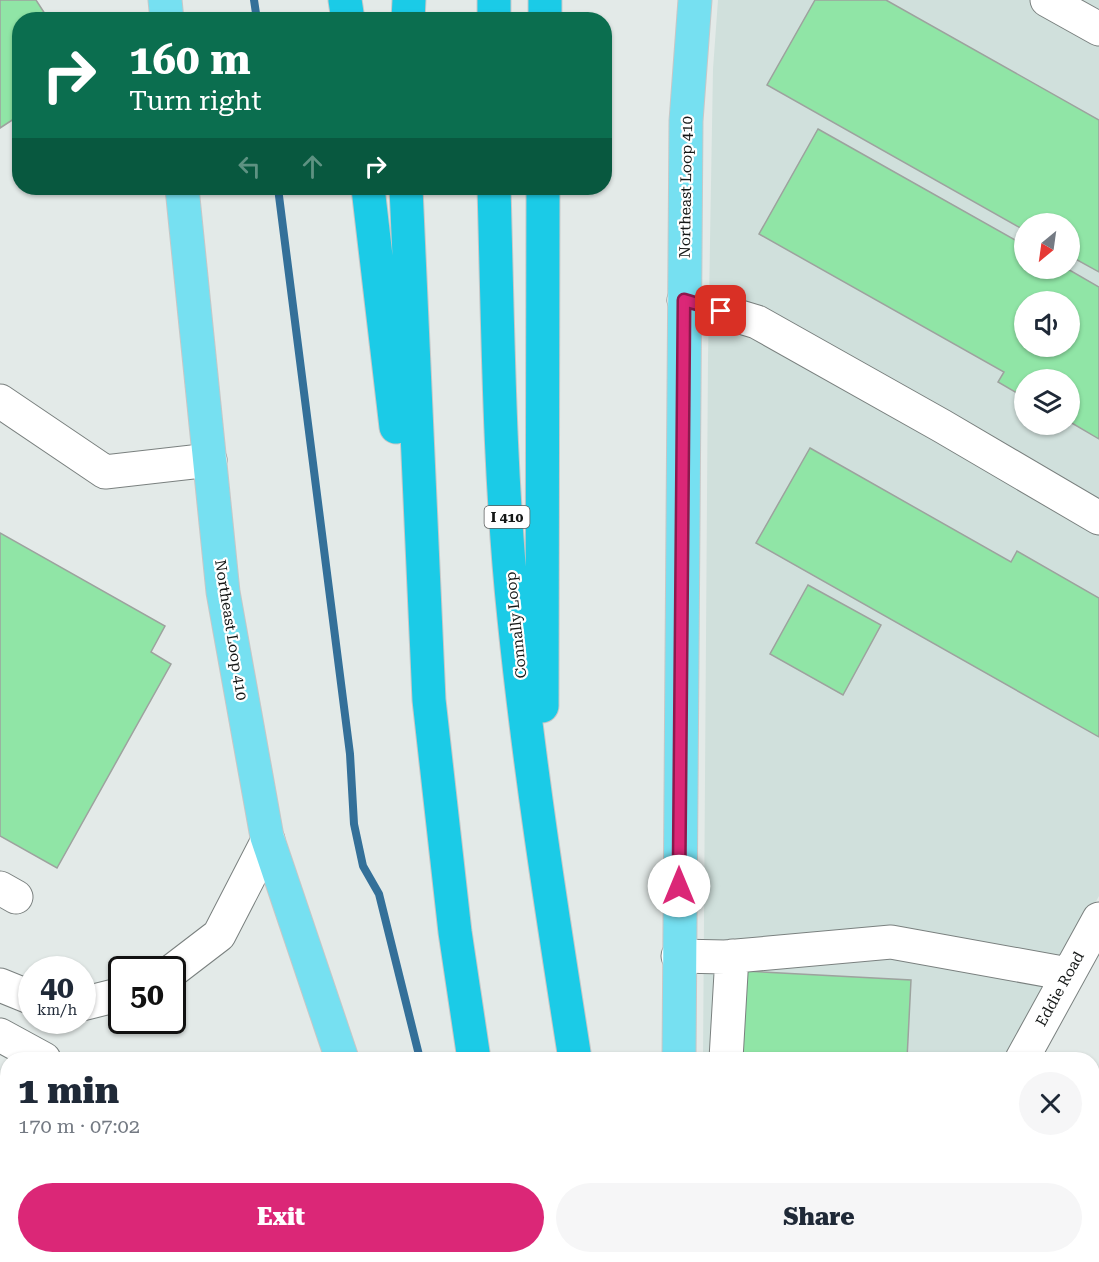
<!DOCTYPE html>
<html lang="en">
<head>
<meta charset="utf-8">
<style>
  :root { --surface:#fff; --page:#f6f6f7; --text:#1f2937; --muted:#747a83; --accent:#db2777 }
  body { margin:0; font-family:"Roboto Serif",serif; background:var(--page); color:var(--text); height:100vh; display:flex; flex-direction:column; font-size:22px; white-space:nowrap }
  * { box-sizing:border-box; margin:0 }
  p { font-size:20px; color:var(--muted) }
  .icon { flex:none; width:33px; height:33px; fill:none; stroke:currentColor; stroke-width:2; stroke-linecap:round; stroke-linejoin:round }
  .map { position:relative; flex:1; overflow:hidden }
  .side { position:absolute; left:0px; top:1052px; width:1100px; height:212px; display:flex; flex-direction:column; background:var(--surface); border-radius:24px 24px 0 0; box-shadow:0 2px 4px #0004 }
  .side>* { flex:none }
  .hud { position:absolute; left:12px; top:12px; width:600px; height:183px; border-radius:24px; box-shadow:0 2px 4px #0004; background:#0b6e4f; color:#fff; overflow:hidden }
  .needle { width:39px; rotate:209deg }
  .fabs { position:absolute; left:1014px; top:213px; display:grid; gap:12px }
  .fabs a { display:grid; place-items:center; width:66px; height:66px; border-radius:50%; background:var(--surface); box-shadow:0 2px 4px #0004; font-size:30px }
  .speed { position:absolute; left:18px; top:956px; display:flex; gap:12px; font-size:30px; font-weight:700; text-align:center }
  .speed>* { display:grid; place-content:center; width:78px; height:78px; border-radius:50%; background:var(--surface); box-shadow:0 2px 4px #0004; line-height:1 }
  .speed small { font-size:15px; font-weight:400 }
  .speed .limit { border:3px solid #111; border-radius:9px; background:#fff; color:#111 }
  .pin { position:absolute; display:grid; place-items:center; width:51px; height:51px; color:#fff; margin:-26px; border-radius:12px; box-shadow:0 3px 9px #0006 }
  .me { position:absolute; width:66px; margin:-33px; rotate:0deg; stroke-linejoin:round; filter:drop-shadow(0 0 4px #0008) }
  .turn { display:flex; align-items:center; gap:21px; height:126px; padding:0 18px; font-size:27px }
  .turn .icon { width:78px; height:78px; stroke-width:2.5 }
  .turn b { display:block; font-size:42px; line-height:51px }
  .lanes { display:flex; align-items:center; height:57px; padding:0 18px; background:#0003; justify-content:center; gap:30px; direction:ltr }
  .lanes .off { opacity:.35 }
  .round { display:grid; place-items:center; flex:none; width:63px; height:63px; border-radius:32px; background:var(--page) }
  .overview { display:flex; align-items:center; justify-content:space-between; height:102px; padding:0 18px }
  h1 { font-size:36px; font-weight:800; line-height:45px }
  .action { display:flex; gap:12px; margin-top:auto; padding:12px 18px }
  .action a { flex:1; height:69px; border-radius:36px; background:var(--accent); color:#fff; font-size:24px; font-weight:800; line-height:69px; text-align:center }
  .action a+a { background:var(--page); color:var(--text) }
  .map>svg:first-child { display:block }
</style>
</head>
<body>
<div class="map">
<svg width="1099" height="1262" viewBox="0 0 1099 1262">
  <rect width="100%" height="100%" fill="#e3eae8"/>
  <!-- built -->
  <path fill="#d0e0dc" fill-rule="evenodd" d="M718 0H1099V896L1008 1059H703L708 358 713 69ZM1024 224H1070V268H1024ZM1024 302H1070V346H1024ZM1024 380H1070V424H1024Z
    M717 1256H898L894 1262H717Z"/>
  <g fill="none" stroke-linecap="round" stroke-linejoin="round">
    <!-- stream -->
    <path stroke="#347099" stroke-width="8" d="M254 0 257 20
      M278 188 350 754 354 824 363 866 379 894 420 1059
      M463 1256 465 1262"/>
  </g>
  <!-- building -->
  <path fill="#90e5a6" stroke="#9da29e" stroke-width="1.5" fill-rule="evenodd" d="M0 0H36L49 20H20V115L0 128Z
    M815 0H886L1099 120V272L1070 256V224H1024V230L767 85Z
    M818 129 1024 245V268H1066L1099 287V439L1070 422V380H1024V397L998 382 1004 372 759 234ZM1024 302H1070V346H1024Z
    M810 448 1011 562 1017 551 1099 598V737L756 543Z
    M0 533 165 626 151 652 171 664 57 868 0 836Z
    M808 585 881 625 843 695 770 654Z
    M744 971 911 980 907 1059H740Z
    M765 1256H835V1262H765Z
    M992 1256H1040L1036 1262H1001Z"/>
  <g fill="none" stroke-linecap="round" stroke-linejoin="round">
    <defs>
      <path id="minor" d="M1047 0 1099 29
        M684 300 757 322 942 426 1099 518
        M0 401 105 472 210 460
        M0 888 16 897
        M678 956 725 957 891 942 1068 974
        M172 971 219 935 268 840
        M0 985 32 998
        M82 1004 122 994
        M0 1035 44 1059
        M726 1059 732 956
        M1022 1059 1099 919
        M1092 1219 1099 1223
        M742 1256 745 1262
        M911 1262 915 1256"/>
      <path id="major" d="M165 0 167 20
        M182 188 223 592 267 837 342 1059
        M679 1059 686 121 695 0
        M410 1256 412 1262
        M692 1256 693 1262"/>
      <path id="highway" d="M345 0 348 20
        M408 20 409 0
        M494 20V0
        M545 20V0
        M368 188 396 427
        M406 188 429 700 455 932 474 1059
        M494 188C498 331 499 475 514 618 529 766 552 913 575 1059
        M542 706 543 188
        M504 1256 505 1262
        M606 1256 608 1262"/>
    </defs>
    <!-- minor casing -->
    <use href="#minor" stroke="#7a807f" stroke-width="35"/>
    <!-- major casing -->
    <use href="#major" stroke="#c7c7c7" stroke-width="35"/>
    <!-- highway casing -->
    <use href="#highway" stroke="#c7c7c7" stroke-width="35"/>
    <!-- minor -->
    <use href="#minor" stroke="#fff" stroke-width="33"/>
    <!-- major -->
    <use href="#major" stroke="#76e0f1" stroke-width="33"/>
    <!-- highway -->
    <use href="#highway" stroke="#1bcbe7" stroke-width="33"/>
  </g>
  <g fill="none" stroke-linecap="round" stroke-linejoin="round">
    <defs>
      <path id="route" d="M679 886 684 300 721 311"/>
    </defs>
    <!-- route casing -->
    <use href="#route" stroke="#8e194d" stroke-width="15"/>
    <!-- route -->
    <use href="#route" stroke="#db2777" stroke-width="10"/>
  </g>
  <g text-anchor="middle" stroke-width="4.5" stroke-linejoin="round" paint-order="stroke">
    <!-- shield labels -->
    <rect fill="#fff" stroke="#5a5d5c" stroke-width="1.5" x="484.5" y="506" width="45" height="22" rx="4.5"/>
    <g font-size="14" font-weight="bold" fill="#141716">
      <text x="507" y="522">I 410</text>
    </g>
    <!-- street labels -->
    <g font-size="15" fill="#141716" stroke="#fff">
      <text transform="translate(686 187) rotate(-89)" y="5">Northeast Loop 410</text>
      <text transform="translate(516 625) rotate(-96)" y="5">Connally Loop</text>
      <text transform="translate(231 630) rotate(81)" y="5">Northeast Loop 410</text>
      <text transform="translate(1060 989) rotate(-61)" y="5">Eddie Road</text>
    </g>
  </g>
</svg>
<div class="fabs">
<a><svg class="needle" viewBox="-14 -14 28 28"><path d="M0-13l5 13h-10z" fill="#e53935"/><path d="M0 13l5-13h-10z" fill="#747a83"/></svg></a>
<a><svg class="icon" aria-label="sound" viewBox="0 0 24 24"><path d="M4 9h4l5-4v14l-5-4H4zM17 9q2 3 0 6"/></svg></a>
<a><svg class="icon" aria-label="layers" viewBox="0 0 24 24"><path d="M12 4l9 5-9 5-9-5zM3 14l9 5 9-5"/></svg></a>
</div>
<div class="speed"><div>40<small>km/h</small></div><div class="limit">50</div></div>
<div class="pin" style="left:721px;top:311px;background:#d93025"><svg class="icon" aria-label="arrive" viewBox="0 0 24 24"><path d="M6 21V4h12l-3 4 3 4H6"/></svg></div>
<svg class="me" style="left:679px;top:886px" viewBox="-20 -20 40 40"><circle r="19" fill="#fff"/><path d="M0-13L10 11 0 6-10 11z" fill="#db2777"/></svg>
<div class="hud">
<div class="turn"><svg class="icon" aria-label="right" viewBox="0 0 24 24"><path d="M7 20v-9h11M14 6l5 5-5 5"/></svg><div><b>160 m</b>Turn right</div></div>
<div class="lanes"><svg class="icon off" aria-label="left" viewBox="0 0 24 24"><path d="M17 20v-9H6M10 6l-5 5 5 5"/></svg><svg class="icon off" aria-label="ahead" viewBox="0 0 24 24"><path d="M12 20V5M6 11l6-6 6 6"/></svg><svg class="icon" aria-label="right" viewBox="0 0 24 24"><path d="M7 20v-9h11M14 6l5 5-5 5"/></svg></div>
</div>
<section class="side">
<div class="overview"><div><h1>1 min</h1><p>170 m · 07:02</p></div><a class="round"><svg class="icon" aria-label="close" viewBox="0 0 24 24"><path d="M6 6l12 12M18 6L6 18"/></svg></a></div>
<div class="action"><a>Exit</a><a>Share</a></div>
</section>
</div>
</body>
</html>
